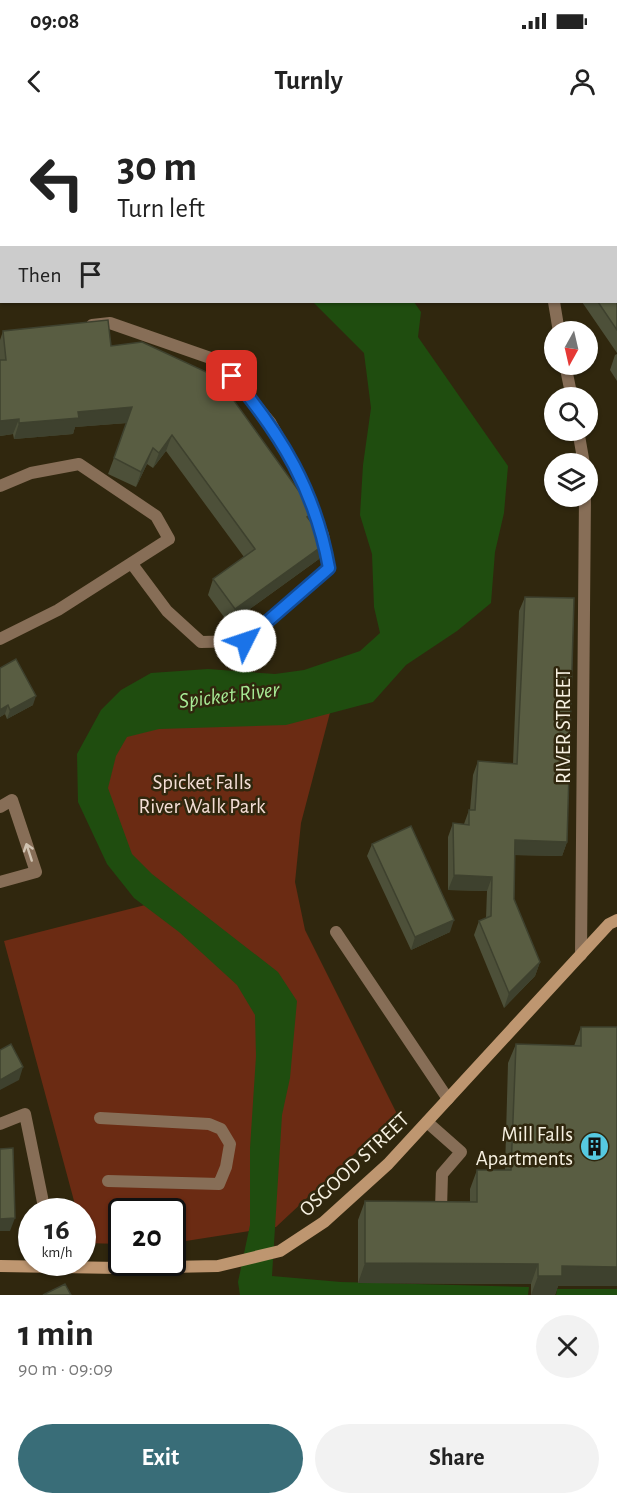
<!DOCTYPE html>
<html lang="en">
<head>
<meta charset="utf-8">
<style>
  :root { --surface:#fff; --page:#f2f2f2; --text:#222; --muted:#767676; --accent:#396d78 }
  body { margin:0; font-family:"Alegreya Sans",sans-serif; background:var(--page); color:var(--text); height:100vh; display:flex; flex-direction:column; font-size:22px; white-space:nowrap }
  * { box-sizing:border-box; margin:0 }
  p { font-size:20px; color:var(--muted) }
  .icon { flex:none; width:33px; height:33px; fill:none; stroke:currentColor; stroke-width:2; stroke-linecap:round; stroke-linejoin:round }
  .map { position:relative; height:1175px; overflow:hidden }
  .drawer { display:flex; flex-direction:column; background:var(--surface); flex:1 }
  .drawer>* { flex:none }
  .top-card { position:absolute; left:0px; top:0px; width:618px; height:183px; box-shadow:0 2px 4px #0004; background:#fff; color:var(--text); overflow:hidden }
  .needle { width:39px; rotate:188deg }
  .fabs { position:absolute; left:544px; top:201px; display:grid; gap:12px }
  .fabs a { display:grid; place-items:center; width:54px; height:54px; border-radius:50%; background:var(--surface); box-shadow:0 2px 4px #0004; font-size:30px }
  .speed { position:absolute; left:18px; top:1078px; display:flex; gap:12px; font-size:30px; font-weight:700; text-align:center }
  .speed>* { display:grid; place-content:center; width:78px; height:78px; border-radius:50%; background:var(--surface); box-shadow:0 2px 4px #0004; line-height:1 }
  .speed small { font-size:15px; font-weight:400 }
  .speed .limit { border:3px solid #111; border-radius:9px; background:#fff; color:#111 }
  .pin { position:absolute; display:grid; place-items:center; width:51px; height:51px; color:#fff; margin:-26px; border-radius:12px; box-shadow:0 3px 9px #0006 }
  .me { position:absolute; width:66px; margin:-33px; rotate:49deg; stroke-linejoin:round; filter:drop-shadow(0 0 4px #0008) }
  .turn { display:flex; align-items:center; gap:21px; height:126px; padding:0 18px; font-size:27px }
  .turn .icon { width:78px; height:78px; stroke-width:2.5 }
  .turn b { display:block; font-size:42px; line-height:51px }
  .then { display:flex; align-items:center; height:57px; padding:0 18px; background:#0003; gap:12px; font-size:22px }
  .round { display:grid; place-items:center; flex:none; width:63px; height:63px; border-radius:32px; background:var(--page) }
  .head { display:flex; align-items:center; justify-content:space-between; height:102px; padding:0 18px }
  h1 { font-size:36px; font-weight:600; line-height:45px }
  .cta { display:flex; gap:12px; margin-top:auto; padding:12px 18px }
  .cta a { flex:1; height:69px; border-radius:36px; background:var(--accent); color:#fff; font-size:24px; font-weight:600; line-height:69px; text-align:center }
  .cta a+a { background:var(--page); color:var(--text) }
  .status { display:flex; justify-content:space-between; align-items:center; height:42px; padding:0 30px; background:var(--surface); direction:ltr }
  .status svg { height:16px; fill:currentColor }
  header { display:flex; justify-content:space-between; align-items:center; height:78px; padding:0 18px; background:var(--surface); font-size:27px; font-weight:600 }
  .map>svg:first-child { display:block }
</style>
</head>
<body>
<div class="status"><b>09:08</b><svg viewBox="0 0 49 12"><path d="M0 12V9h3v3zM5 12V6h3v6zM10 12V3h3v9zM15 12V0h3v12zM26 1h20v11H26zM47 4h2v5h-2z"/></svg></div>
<header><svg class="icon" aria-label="back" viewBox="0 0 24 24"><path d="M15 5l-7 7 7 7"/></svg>Turnly<svg class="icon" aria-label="person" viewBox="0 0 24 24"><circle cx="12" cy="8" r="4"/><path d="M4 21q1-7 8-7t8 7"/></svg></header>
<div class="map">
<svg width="617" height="1175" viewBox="0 0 617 1175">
  <rect width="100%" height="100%" fill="#30270e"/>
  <!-- green -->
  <path fill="#6b2b13" d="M332 585 301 703 295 762 305 810 397 994 276 1107 173 1123 172 1092H122L121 1124 85 1123 82 1092H77L4 821 157 782 92 681 119 592Z"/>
  <!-- water -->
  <path fill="#1f4d0f" d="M0 0H140L141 1 2 2 1 121Z
    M313 182H414L421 192 418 217 508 346 504 393 495 432 491 483 457 511 406 545 373 582 286 605 159 609 127 617 116 636 108 668 132 734 152 754 278 852 297 881 290 958 282 995 272 1156 341 1162 529 1167 528 1175H240L238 1162 250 1105V1028L256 936 255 895 237 865 179 812 134 778 107 744 78 682 77 634 101 590 121 570 151 553 208 549 275 554 304 550 360 531 380 513 374 487 372 434 360 395 363 345 371 288 364 233Z
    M557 1169H617V1175H556Z"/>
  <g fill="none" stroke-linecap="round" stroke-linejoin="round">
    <!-- lane -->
    <path stroke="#876e57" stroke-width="12" d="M92 205 110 203 219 241 270 302 301 358 323 415 329 448 245 521 201 522 167 491 132 444
      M0 366 31 353 79 344 156 396 169 419 58 490 0 519
      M0 687 12 680 36 752 0 762
      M336 812 448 979
      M100 998 209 1004 221 1009 230 1024 226 1047 219 1064 108 1061
      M427 1002 461 1032 442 1054 441 1089
      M0 1004 25 994 45 1092"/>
    <!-- street -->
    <path stroke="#876e57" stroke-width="12" d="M336 0 337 2
      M554 182 559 212
      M565 244 572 278
      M578 310 584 344
      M581 835 585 376"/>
    <!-- secondary -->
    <path stroke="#be9670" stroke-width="12" d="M0 1146 119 1148 218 1146 280 1131 324 1102 388 1044 609 804 617 800"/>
  </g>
  <!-- wall -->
  <path fill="#4d5039" d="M268 0H309L310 2H268Z
    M527 0H597L598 2H528Z
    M617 142V233L582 182H616Z
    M3 211 111 226 314 392 311 402 325 424 319 439 229 504 208 475 213 459 244 437 166 331 153 348 147 344 136 367 108 354 127 303 75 307 73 314 14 319 13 314 0 316V220Z
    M617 234V261L610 250 615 235Z
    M525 477 567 722 562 736 515 735 514 779 540 842 535 856 504 888 474 815 479 801 486 798 487 771 448 770V717L453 703 464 704 469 690H470L473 655 478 641 513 644 519 491Z
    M0 548 33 585 7 599 5 594 0 597Z
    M372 724 450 812 411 830 367 736Z
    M581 907H617V1166H558L555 1175H531V1164L358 1163V1100L365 1081 470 1082V1069L477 1050H505L508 943 516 924 574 926Z"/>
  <!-- shaded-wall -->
  <path fill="#3e412e" d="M561 0H568V2H558Z
    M132 287 127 303 75 307 73 314 14 319 19 303 78 292Z
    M19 299 13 314 0 316V301Z
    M172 315 166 331 153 348 159 333Z
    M153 328 147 344 136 367 141 352Z
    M314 392 309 407 307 397Z
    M325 424 319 439 229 504 235 489Z
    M36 576 33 585 7 599 10 590Z
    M8 585 5 594 0 597V590Z
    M515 720 567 722 562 736 510 735Z
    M454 755 492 757 487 771 448 770Z
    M454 800 450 812 411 830 415 817Z
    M540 842 535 856 504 888 509 873Z
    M23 947 19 960 0 970V960Z
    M15 1098 10 1111H0V1099Z
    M365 1143 538 1144 531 1164 358 1163Z
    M562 1146 617 1147V1166H558L555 1175H531L538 1156Z"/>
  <!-- building -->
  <path fill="#595d42" stroke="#3e412e" stroke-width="1.5" d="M276 0H309L310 2H277Z
    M539 0H561L558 2H540Z
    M573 0H597L598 2H574Z
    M616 33 617 34V74L616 73Z
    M616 142H617V210L598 182H616Z
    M108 200 111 226 142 222 217 257 314 392 307 397 324 418 325 424 235 489 213 459 255 429 172 315 159 333 153 328 141 352 114 338 132 287 78 292 79 298 19 303V299L0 301V240H6L3 211Z
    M525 477 574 478 567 722 515 720 514 779 540 842 509 873 479 801 491 796 492 757 454 755 453 703 469 705V690H475L478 641 517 644Z
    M16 539 36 576 10 590 8 585 0 590V548Z
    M411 706 454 800 415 817 372 724Z
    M581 907H617V1147L562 1146V1156H538V1144L365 1143V1081L477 1082V1050H511L516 924 581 926Z
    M11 924 23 947 0 960V930Z
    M13 1028 15 1098 0 1099V1029Z
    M65 1164 71 1175H43Z"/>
  <!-- one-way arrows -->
  <defs><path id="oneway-shaft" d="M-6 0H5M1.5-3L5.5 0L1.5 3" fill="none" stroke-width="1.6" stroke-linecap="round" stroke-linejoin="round" transform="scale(1.5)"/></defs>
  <use stroke="#d0c3b1" href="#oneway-shaft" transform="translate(29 732) rotate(-108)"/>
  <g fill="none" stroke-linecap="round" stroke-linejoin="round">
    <defs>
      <path id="route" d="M232 256C282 316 315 370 329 448L245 521"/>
    </defs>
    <!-- route casing -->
    <use href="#route" stroke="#114b97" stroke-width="15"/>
    <!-- route -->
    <use href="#route" stroke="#1a73e8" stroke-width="10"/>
  </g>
  <!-- icons -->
  <defs>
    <symbol id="building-disc" viewBox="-11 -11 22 22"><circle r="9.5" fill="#56c9e1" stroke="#30270e"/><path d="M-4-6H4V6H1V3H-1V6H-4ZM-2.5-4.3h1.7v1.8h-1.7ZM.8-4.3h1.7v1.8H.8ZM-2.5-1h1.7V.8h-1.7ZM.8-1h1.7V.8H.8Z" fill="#111"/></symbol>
  </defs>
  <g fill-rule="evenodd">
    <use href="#building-disc" x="578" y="1010" width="33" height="33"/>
  </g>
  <g text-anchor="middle" stroke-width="5" stroke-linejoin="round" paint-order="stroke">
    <!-- street labels -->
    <g font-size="21" fill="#f7f1e2" stroke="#30270e">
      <text transform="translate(563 606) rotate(-90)" y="7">RIVER STREET</text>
      <text transform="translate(354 1044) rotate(-43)" y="7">OSGOOD STREET</text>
    </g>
    <!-- park labels -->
    <g font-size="21" fill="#f4ded6" stroke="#30270e">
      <text x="202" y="669">Spicket Falls<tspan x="202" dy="24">River Walk Park</tspan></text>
    </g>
    <!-- poi labels -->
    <g font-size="21" fill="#f7f1e2" stroke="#30270e" text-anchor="end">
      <text x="573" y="1021">Mill Falls<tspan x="573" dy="24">Apartments</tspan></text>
    </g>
    <!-- water labels -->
    <g font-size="22" font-style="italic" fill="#a8ec96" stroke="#30270e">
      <text transform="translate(229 574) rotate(-7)" y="8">Spicket River</text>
    </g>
  </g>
</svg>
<div class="fabs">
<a><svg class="needle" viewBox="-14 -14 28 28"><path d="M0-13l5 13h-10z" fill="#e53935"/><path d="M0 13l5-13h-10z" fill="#767676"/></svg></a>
<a><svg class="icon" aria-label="search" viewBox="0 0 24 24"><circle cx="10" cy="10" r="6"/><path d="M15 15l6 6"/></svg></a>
<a><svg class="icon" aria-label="layers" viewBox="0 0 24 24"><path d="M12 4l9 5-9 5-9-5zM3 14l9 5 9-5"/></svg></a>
</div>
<div class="speed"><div>16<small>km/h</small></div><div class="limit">20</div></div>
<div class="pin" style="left:232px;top:256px;background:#d93025"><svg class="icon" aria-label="arrive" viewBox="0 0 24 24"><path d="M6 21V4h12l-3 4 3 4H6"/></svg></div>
<svg class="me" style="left:245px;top:521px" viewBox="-20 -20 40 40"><circle r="19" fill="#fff"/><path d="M0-13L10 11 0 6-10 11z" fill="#1a73e8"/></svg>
<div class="top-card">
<div class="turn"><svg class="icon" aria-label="left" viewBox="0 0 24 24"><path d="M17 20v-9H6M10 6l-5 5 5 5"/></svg><div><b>30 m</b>Turn left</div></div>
<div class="then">Then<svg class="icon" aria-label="arrive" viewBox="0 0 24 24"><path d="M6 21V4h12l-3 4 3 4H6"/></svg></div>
</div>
</div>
<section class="drawer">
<div class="head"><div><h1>1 min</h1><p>90 m · 09:09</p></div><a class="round"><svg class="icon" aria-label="close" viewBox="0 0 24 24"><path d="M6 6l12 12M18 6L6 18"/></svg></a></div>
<div class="cta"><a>Exit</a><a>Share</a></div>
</section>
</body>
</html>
